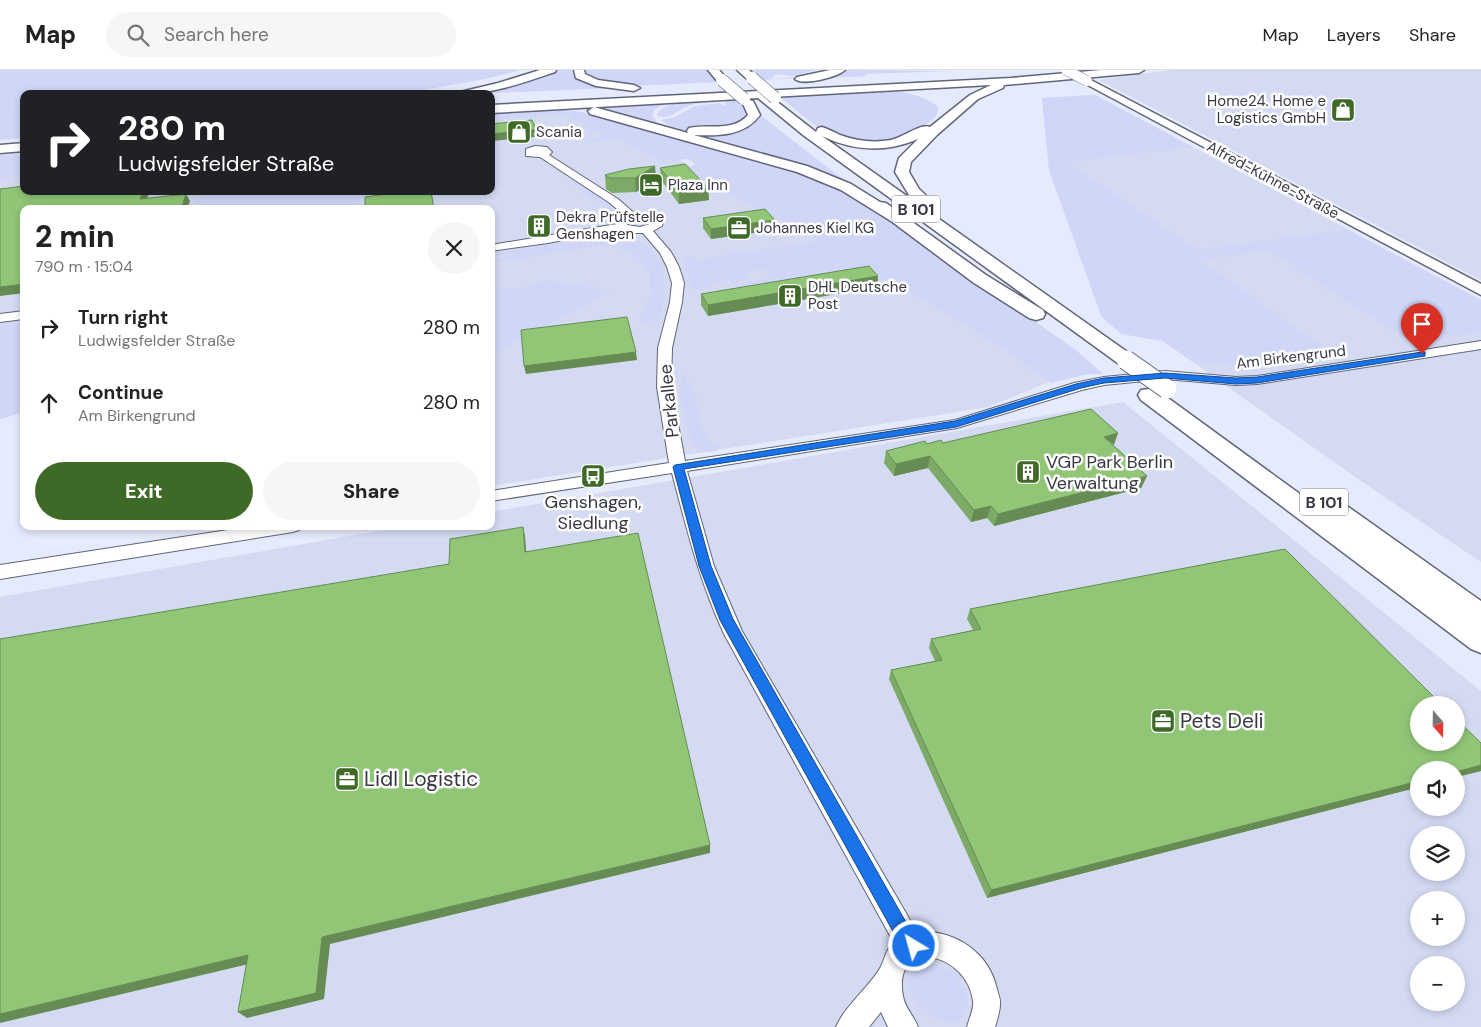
<!DOCTYPE html>
<html lang="en">
<head>
<meta charset="utf-8">
<style>
  :root { --surface:#fff; --page:#f6f6f6; --text:#222; --muted:#767676; --line:#e0e0e0; --accent:#3f6927 }
  body { margin:0; font-family:"DM Sans",sans-serif; background:var(--page); color:var(--text); height:100vh; display:flex; flex-direction:column; font-size:19px; white-space:nowrap }
  * { box-sizing:border-box; margin:0 }
  p { font-size:16px; color:var(--muted) }
  .icon { flex:none; width:28px; height:28px; fill:none; stroke:currentColor; stroke-width:2; stroke-linecap:round; stroke-linejoin:round }
  .map { position:relative; flex:1; overflow:hidden }
  .sheet { position:absolute; left:20px; top:135px; width:475px; height:325px; display:flex; flex-direction:column; background:var(--surface); border-radius:10px; box-shadow:0 2px 8px #0003 }
  .sheet>* { flex:none }
  .top-card { position:absolute; left:20px; top:20px; width:475px; height:105px; border-radius:10px; box-shadow:0 2px 8px #0003; background:#202124; color:#fff; overflow:hidden }
  .needle { width:32px; rotate:160deg }
  .controls { position:absolute; left:1410px; top:626px; display:grid; gap:10px }
  .controls a { display:grid; place-items:center; width:55px; height:55px; border-radius:50%; background:var(--surface); box-shadow:0 2px 8px #0003; font-size:25px }
  .pin { position:absolute; display:grid; place-items:center; width:42px; height:42px; color:#fff; margin:-51px -21px; border-radius:50% 50% 50% 0; rotate:-45deg; box-shadow:0 0 5px #0007 }
  .pin .icon { rotate:45deg }
  .me { position:absolute; width:55px; margin:-28px; rotate:323deg; stroke-linejoin:round; filter:drop-shadow(0 0 4px #0008) }
  .turn { display:flex; align-items:center; gap:18px; height:105px; padding:0 15px; font-size:22px }
  .turn .icon { width:65px; height:65px; stroke-width:2.5 }
  .turn b { display:block; font-size:35px; line-height:42px }
  .round { display:grid; place-items:center; flex:none; width:52px; height:52px; border-radius:26px; background:var(--page) }
  .summary { display:flex; align-items:center; justify-content:space-between; height:85px; padding:0 15px }
  h1 { font-size:30px; font-weight:800; line-height:38px }
  .primary-button { display:flex; gap:10px; margin-top:auto; padding:10px 15px }
  .primary-button a { flex:1; height:58px; border-radius:30px; background:var(--accent); color:#fff; font-size:20px; font-weight:800; line-height:58px; text-align:center }
  .primary-button a+a { background:var(--page); color:var(--text) }
  ul { padding:0; list-style:none }
  li { display:flex; align-items:center; gap:15px; height:75px; padding:0 15px }
  li div { flex:1 }
  li b { display:block; font-size:19px }
  li em { font-style:normal }
  header { display:flex; align-items:center; gap:30px; box-sizing:border-box; height:70px; padding:0 25px; background:var(--surface); border-bottom:1px solid var(--line) }
  header strong { font-size:24px }
  nav { display:flex; gap:28px; margin-inline-start:auto; font-size:18px }
  .search { width:350px; height:45px; background:var(--page); display:flex; align-items:center; gap:12px; box-sizing:border-box; padding:0 18px; border-radius:28px; color:var(--muted); font-size:19px }
  .map>svg:first-child { display:block }
</style>
</head>
<body>
<header>
<strong>Map</strong>
<div class="search"><svg class="icon" aria-label="search" viewBox="0 0 24 24"><circle cx="10" cy="10" r="6"/><path d="M15 15l6 6"/></svg>Search here</div>
<nav><a>Map</a><a>Layers</a><a>Share</a></nav>
</header>
<div class="map">
<svg width="1481" height="957" viewBox="0 0 1481 957">
  <rect width="100%" height="100%" fill="#e5eafc"/>
  <!-- built -->
  <path fill="#d4daf2" fill-rule="evenodd" d="M1171 0H1481V210L1099 10Z
    M1095 25 1481 230V492L1358 409 1163 271 1122 264 1101 245 1049 100 1042 28Z
    M570 41 597 47 779 142 1066 305 988 337 491 416V139H24V259L0 262V85L24 83V121H491V45Z
    M1123 332 1481 621V957H0V527L407 456H491V442ZM1419 635H1456V672H1419ZM1419 700H1456V738H1419ZM1419 765H1456V802H1419ZM1419 830H1456V868H1419ZM1419 895H1456V932H1419Z"/>
  <!-- green -->
  <path fill="#cfd6f7" d="M0 0H521L480 10 400 24H24V68L0 70Z
    M558 0H576L615 18 475 24Z
    M582 0H708L720 12 629 16 585 7Z
    M747 0H815L794 6 775 4V6L768 9 800 7 815 2 830 1 800 8 759 10Z
    M843 0 951 1 865 4 866 6 822 8Z
    M873 20C895 21 920 22 938 37 939 47 929 52 922 57 896 77 856 78 826 62 810 54 795 38 780 27Z
    M1095 25 1193 77 1067 92 1197 180 1348 160 1481 230V262L1413 273 1268 180 1200 190 1334 285 1265 295 1237 296 1193 292 1163 271 1122 264 1107 252 1101 245 1049 100 1042 28Z
    M735 27 752 42 742 54C717 58 683 68 661 50L675 47 695 36 718 33 727 36 724 31 729 29 727 28C715 32 703 32 691 35 679 38 670 52 657 45 663 28 718 28 735 27Z
    M673 31 655 39 652 45C658 62 696 64 712 62 728 60 745 50 760 45L853 117 593 39 578 37Z
    M561 39 611 47 795 99 860 127 1077 281 1103 304H1088L1051 313 1011 283 928 232 863 197 693 225 734 218 747 212 772 208 764 198 745 201 749 208 732 215 729 210 708 214 709 217 693 221 682 188 692 186 696 190 818 171 687 100 695 94 688 89 661 92 620 69 587 73 585 70 602 66 599 62 591 63 583 52 575 53 571 46 566 45 491 49V41Z
    M24 85V105L0 108V87Z
    M573 109 615 137 617 142 611 150 587 158 586 155C594 149 605 150 610 141L568 111Z
    M200 121H368L357 133V139H194Z
    M604 165C662 164 674 204 658 253L653 251 640 252 642 241 651 226 650 203 638 189 621 176 601 175 496 192 491 191 519 184 517 183 491 187V184Z
    M545 210 610 220 567 245 523 266 491 289V218L523 219Z
    M24 253V342L0 349V256Z
    M682 301C686 307 692 314 694 322 701 343 696 364 719 377L717 381 705 382 695 377 688 360 680 325Z
    M937 895C959 901 980 933 958 952 923 957 879 895 937 895Z"/>
  <g fill="none" stroke-linecap="round" stroke-linejoin="round">
    <defs>
      <path id="minor" d="M535 76 547 77 552 82 549 85 618 129 634 143 657 145 663 152 662 156 653 161 671 182 679 197 684 213 682 232 672 278 671 317 685 391 955 350 1074 313 1104 307 1165 301 1236 307 1257 306 1481 271V279L1257 314 1236 315 1165 309 1104 315 1082 320 957 358 687 401 714 496 742 561 917 862C954 859 989 882 997 919 998 924 1001 930 1000 934 1000 942 997 950 995 957H967C969 949 974 939 973 931 967 882 892 866 903 926 905 938 914 946 918 957H888L881 942 869 957H836C845 936 866 920 879 900 885 891 885 879 894 873L724 564C699 510 687 460 672 403L491 431V421L669 393 657 317 658 278 670 232 672 213 667 197 660 183 643 163H630L620 159 548 173 491 181V175L617 154 619 148 625 146 610 133 540 87 526 86V79ZM638 148 650 150 653 153 640 157 627 155 628 152Z
        M24 241V249L0 252V244Z
        M254 456H301L299 460 293 462 0 509V495Z"/>
      <path id="major" d="M1087 8 1481 214V225L1084 13 1082 11Z"/>
      <path id="highway" d="M540 0H556L555 2C523 13 493 24 458 24L460 22 498 13Z
        M574 0H584L585 4 598 10 634 15 640 18 634 21 596 16 576 8Z
        M708 0H719L728 10 726 12H718Z
        M737 0H749L757 8 756 10H748Z
        M830 0H845C838 7 803 16 795 9L797 7Z
        M1101 0H1144L1139 3 1004 15 1003 18 978 29 937 65 911 92 909 102 919 119 936 135 933 138 925 139 1133 286 1136 290 1133 294 1126 296 1119 294 803 65 758 28 491 43V35L1011 8ZM991 15 970 25 930 57C921 53 902 68 891 70 874 73 856 71 840 65 834 62 828 59 822 57L818 58 816 62 771 27ZM822 66C853 81 885 83 918 69L899 88 895 102 909 125 918 134Z
        M749 30 753 31 760 45C745 66 718 66 694 65L807 96 851 114 880 132 886 133 986 205 1043 240 1045 244 1043 248 1036 250 1029 248 974 213 891 151 841 120 797 102 590 44 588 41 594 37 688 63 687 61 689 58C708 53 732 63 748 45L743 34Z
        M24 73V81L0 83V75Z
        M1149 319 1157 320 1326 443 1329 436 1338 434 1347 436 1481 531V583L1471 579 1141 330 1138 325 1141 320Z"/>
    </defs>
    <!-- minor casing -->
    <use href="#minor" stroke="#606579" stroke-width="2"/>
    <!-- major casing -->
    <use href="#major" stroke="#606579" stroke-width="3"/>
    <!-- highway casing -->
    <use href="#highway" stroke="#606579" stroke-width="3"/>
    <!-- minor -->
    <use href="#minor" fill="#fff" fill-rule="evenodd"/>
    <!-- major -->
    <use href="#major" fill="#fff" fill-rule="evenodd"/>
    <!-- highway -->
    <use href="#highway" fill="#fff" fill-rule="evenodd"/>
    <defs>
      <path id="major-bridge" d="M1066 0 1087 11"/>
      <path id="highway-bridge-far1" d="M752 8 775 28
        M722 10 744 29"/>
      <path id="highway-bridge" d="M1126 290 1167 319"/>
    </defs>
    <!-- major-bridge casing -->
    <use href="#major-bridge" stroke="#606579" stroke-width="11" stroke-linecap="butt"/>
    <!-- highway-bridge-far1 casing -->
    <use href="#highway-bridge-far1" stroke="#606579" stroke-width="13" stroke-linecap="butt"/>
    <!-- highway-bridge casing -->
    <use href="#highway-bridge" stroke="#606579" stroke-width="21" stroke-linecap="butt"/>
    <!-- major-bridge -->
    <use href="#major-bridge" stroke="#fff" stroke-width="10"/>
    <!-- highway-bridge-far1 -->
    <use href="#highway-bridge-far1" stroke="#fff" stroke-width="12"/>
    <!-- highway-bridge -->
    <use href="#highway-bridge" stroke="#fff" stroke-width="19"/>
  </g>
  <!-- wall -->
  <path fill="#7daa66" d="M660 98 708 118 709 130 679 134 661 110Z
    M605 105 656 110 636 122 612 123 606 119Z
    M703 148 774 160 711 169 703 158Z
    M878 206 877 217 708 246 701 235V224Z
    M943 373 1113 375 1147 406 1141 418 994 456 987 448 971 452 928 398 894 406 884 393 886 381 927 374Z
    M970 539 1481 673V701L1456 707V700H1419V717L987 828 889 609 891 600 935 591 929 578 931 569 973 560 967 549Z"/>
  <!-- shaded-wall -->
  <path fill="#668b53" d="M536 59 537 66 514 72 512 65Z
    M511 62 512 69 491 71V64Z
    M655 96 656 110 636 122 635 108Z
    M708 118 709 130 679 134V121Z
    M143 121H150L144 137 140 129Z
    M186 124 190 131 187 139H181Z
    M775 150 774 160 711 169V159Z
    M878 206 877 217 708 246V235Z
    M24 214V223L0 226V217Z
    M636 282 637 290 526 304 524 296Z
    M1118 363 1114 375 1104 367Z
    M930 386 928 398 894 406 896 394Z
    M1147 406 1141 418 994 456 998 444Z
    M991 436 987 448 971 452 974 440Z
    M523 457 525 466 527 491 525 482Z
    M1481 695V701L1456 707V702Z
    M1419 711V717L987 828 991 820Z
    M710 775V783L330 874 324 929 247 948 238 942 322 867Z
    M248 885 257 892 0 953V944Z"/>
  <!-- building -->
  <path fill="#91c677" stroke="#668b53" d="M532 50 536 59 512 65 511 62 491 64V54Z
    M685 94 708 118 679 121 660 98Z
    M655 96 635 108H610L605 105 629 99Z
    M24 116V121H143L140 129 186 124 181 139H24V214L0 217V119Z
    M408 121H431L434 139H365V127Z
    M765 139 775 150 711 159 703 148Z
    M869 196 878 206 708 235 701 224Z
    M627 247 636 282 524 296 521 260Z
    M1091 339 1118 363 1104 367 1147 406 998 444 991 436 974 440 930 386 896 394 886 381 925 371 927 374 941 370 943 373Z
    M523 457 525 482 638 463 710 775 322 867 316 923 238 942 248 885 0 944V569L449 494 450 469Z
    M1285 479 1442 635H1419V672H1456V649L1481 673V695L1456 702V700H1419V711L991 820 891 600 942 590 931 569 981 559 970 539Z"/>
  <!-- route -->
  <path fill="#1a73e8" stroke="#114b97" d="M1422 282H1425V286L1257 313 1236 314 1165 308 1104 313 1081 318 956 357 684 399 711 496 733 549 915 868 920 870 922 876 920 882 911 886 905 883 720 550 699 496 673 397 675 395 955 351 1076 314 1104 308 1165 303 1236 308 1257 307Z"/>
  <!-- icons -->
  <defs>
    <symbol id="shop-square" viewBox="-11 -11 22 22"><rect x="-9" y="-9" width="18" height="18" rx="4" fill="#3f6927" stroke="#fff"/><path d="M-5-2.5h2.3a2.7 3.5 0 0 1 5.4 0H5L5.5 6h-11ZM-1.5-2.5h3a1.5 2.3 0 0 0-3 0Z" fill="#fff"/></symbol>
    <symbol id="hotel-square" viewBox="-11 -11 22 22"><rect x="-9" y="-9" width="18" height="18" rx="4" fill="#3f6927" stroke="#fff"/><path d="M-6-4.5h1.5V1H6V5H4.5V3h-9V5H-6ZM-4 0a1.8 1.8 0 1 1 3.6 0ZM.5 0V-2.5h3Q6-2.5 6 0Z" fill="#fff"/></symbol>
    <symbol id="building-square" viewBox="-11 -11 22 22"><rect x="-9" y="-9" width="18" height="18" rx="4" fill="#3f6927" stroke="#fff"/><path d="M-4-6H4V6H1V3H-1V6H-4ZM-2.5-4.3h1.7v1.8h-1.7ZM.8-4.3h1.7v1.8H.8ZM-2.5-1h1.7V.8h-1.7ZM.8-1h1.7V.8H.8Z" fill="#fff"/></symbol>
    <symbol id="office-square" viewBox="-11 -11 22 22"><rect x="-9" y="-9" width="18" height="18" rx="4" fill="#3f6927" stroke="#fff"/><path d="M-6-3h4V-5.5h4V-3h4V5H-6ZM-1-4.5V-3h2v-1.5ZM-6 0V1H6V0Z" fill="#fff"/></symbol>
    <symbol id="bus-square" viewBox="-11 -11 22 22"><rect x="-9" y="-9" width="18" height="18" rx="4" fill="#3f6927" stroke="#fff"/><path d="M-5-6H5V4H4V6H2V4H-2V6H-4V4H-5ZM-3.5-4V0h7V-4ZM-3.5 1.2v1.5H-2V1.2ZM2 1.2v1.5H3.5V1.2Z" fill="#fff"/></symbol>
  </defs>
  <g fill-rule="evenodd">
    <use href="#shop-square" x="1329" y="26" width="28" height="28"/>
    <use href="#shop-square" x="505" y="48" width="28" height="28"/>
    <use href="#hotel-square" x="637" y="101" width="28" height="28"/>
    <use href="#building-square" x="525" y="142" width="28" height="28"/>
    <use href="#office-square" x="725" y="144" width="28" height="28"/>
    <use href="#building-square" x="776" y="212" width="28" height="28"/>
    <use href="#building-square" x="1014" y="388" width="28" height="28"/>
    <use href="#bus-square" x="579" y="392" width="28" height="28"/>
    <use href="#office-square" x="1149" y="637" width="28" height="28"/>
    <use href="#office-square" x="333" y="695" width="28" height="28"/>
  </g>
  <g text-anchor="middle" stroke-width="5" stroke-linejoin="round" paint-order="stroke">
    <!-- far-poi labels -->
    <g font-size="15" fill="#373942" stroke="#fff" text-anchor="start">
      <text x="1326" y="36" text-anchor="end">Home24. Home e<tspan x="1326" dy="17">Logistics GmbH</tspan></text>
      <text x="536" y="67">Scania</text>
      <text x="668" y="120">Plaza Inn</text>
      <text x="556" y="152">Dekra Prüfstelle<tspan x="556" dy="17">Genshagen</tspan></text>
      <text x="756" y="163">Johannes Kiel KG</text>
      <text x="808" y="222">DHL Deutsche<tspan x="808" dy="17">Post</tspan></text>
    </g>
    <!-- far-street labels -->
    <g font-size="15" fill="#373942" stroke="#fff">
      <text transform="translate(1273 110) rotate(28)" y="5">Alfred-Kühne-Straße</text>
      <text transform="translate(1291 287) rotate(-7)" y="5">Am Birkengrund</text>
    </g>
    <!-- shield labels -->
    <g fill="#fff" stroke="#73747b" stroke-width="1">
      <rect x="892" y="125.5" width="48" height="27" rx="4"/>
      <rect x="1300" y="418.5" width="48" height="27" rx="4"/>
    </g>
    <g font-size="16" font-weight="bold" fill="#373942">
      <text x="916" y="145">B 101</text>
      <text x="1324" y="438">B 101</text>
    </g>
    <!-- street labels -->
    <g font-size="18" fill="#373942" stroke="#fff">
      <text transform="translate(669 331) rotate(-96)" y="6">Parkallee</text>
    </g>
    <!-- poi labels -->
    <g font-size="18" fill="#373942" stroke="#fff" text-anchor="start">
      <text x="1046" y="398">VGP Park Berlin<tspan x="1046" dy="21">Verwaltung</tspan></text>
      <text x="593" y="438" text-anchor="middle">Genshagen,<tspan x="593" dy="21">Siedlung</tspan></text>
    </g>
    <!-- near-poi labels -->
    <g font-size="21" fill="#373942" stroke="#fff" text-anchor="start">
      <text x="1180" y="658">Pets Deli</text>
      <text x="364" y="716">Lidl Logistic</text>
    </g>
  </g>
</svg>
<div class="controls">
<a><svg class="needle" viewBox="-14 -14 28 28"><path d="M0-13l5 13h-10z" fill="#e53935"/><path d="M0 13l5-13h-10z" fill="#767676"/></svg></a>
<a><svg class="icon" aria-label="sound" viewBox="0 0 24 24"><path d="M4 9h4l5-4v14l-5-4H4zM17 9q2 3 0 6"/></svg></a>
<a><svg class="icon" aria-label="layers" viewBox="0 0 24 24"><path d="M12 4l9 5-9 5-9-5zM3 14l9 5 9-5"/></svg></a>
<a>+</a>
<a>−</a>
</div>
<div class="pin" style="left:1422px;top:284px;background:#d93025"><svg class="icon" aria-label="arrive" viewBox="0 0 24 24"><path d="M6 21V4h12l-3 4 3 4H6"/></svg></div>
<svg class="me" style="left:914px;top:876px" viewBox="-20 -20 40 40"><circle r="17" fill="#1a73e8" stroke="#fff" stroke-width="3"/><path d="M0-11L8 9 0 5-8 9z" fill="#fff"/></svg>
<div class="top-card">
<div class="turn"><svg class="icon" aria-label="right" viewBox="0 0 24 24"><path d="M7 20v-9h11M14 6l5 5-5 5"/></svg><div><b>280 m</b>Ludwigsfelder Straße</div></div>
</div>
<section class="sheet">
<div class="summary"><div><h1>2 min</h1><p>790 m · 15:04</p></div><a class="round"><svg class="icon" aria-label="close" viewBox="0 0 24 24"><path d="M6 6l12 12M18 6L6 18"/></svg></a></div>
<ul>
<li><svg class="icon" aria-label="right" viewBox="0 0 24 24"><path d="M7 20v-9h11M14 6l5 5-5 5"/></svg><div><b>Turn right</b><p>Ludwigsfelder Straße</p></div><em>280 m</em></li>
<li><svg class="icon" aria-label="ahead" viewBox="0 0 24 24"><path d="M12 20V5M6 11l6-6 6 6"/></svg><div><b>Continue</b><p>Am Birkengrund</p></div><em>280 m</em></li>
</ul>
<div class="primary-button"><a>Exit</a><a>Share</a></div>
</section>
</div>
</body>
</html>
